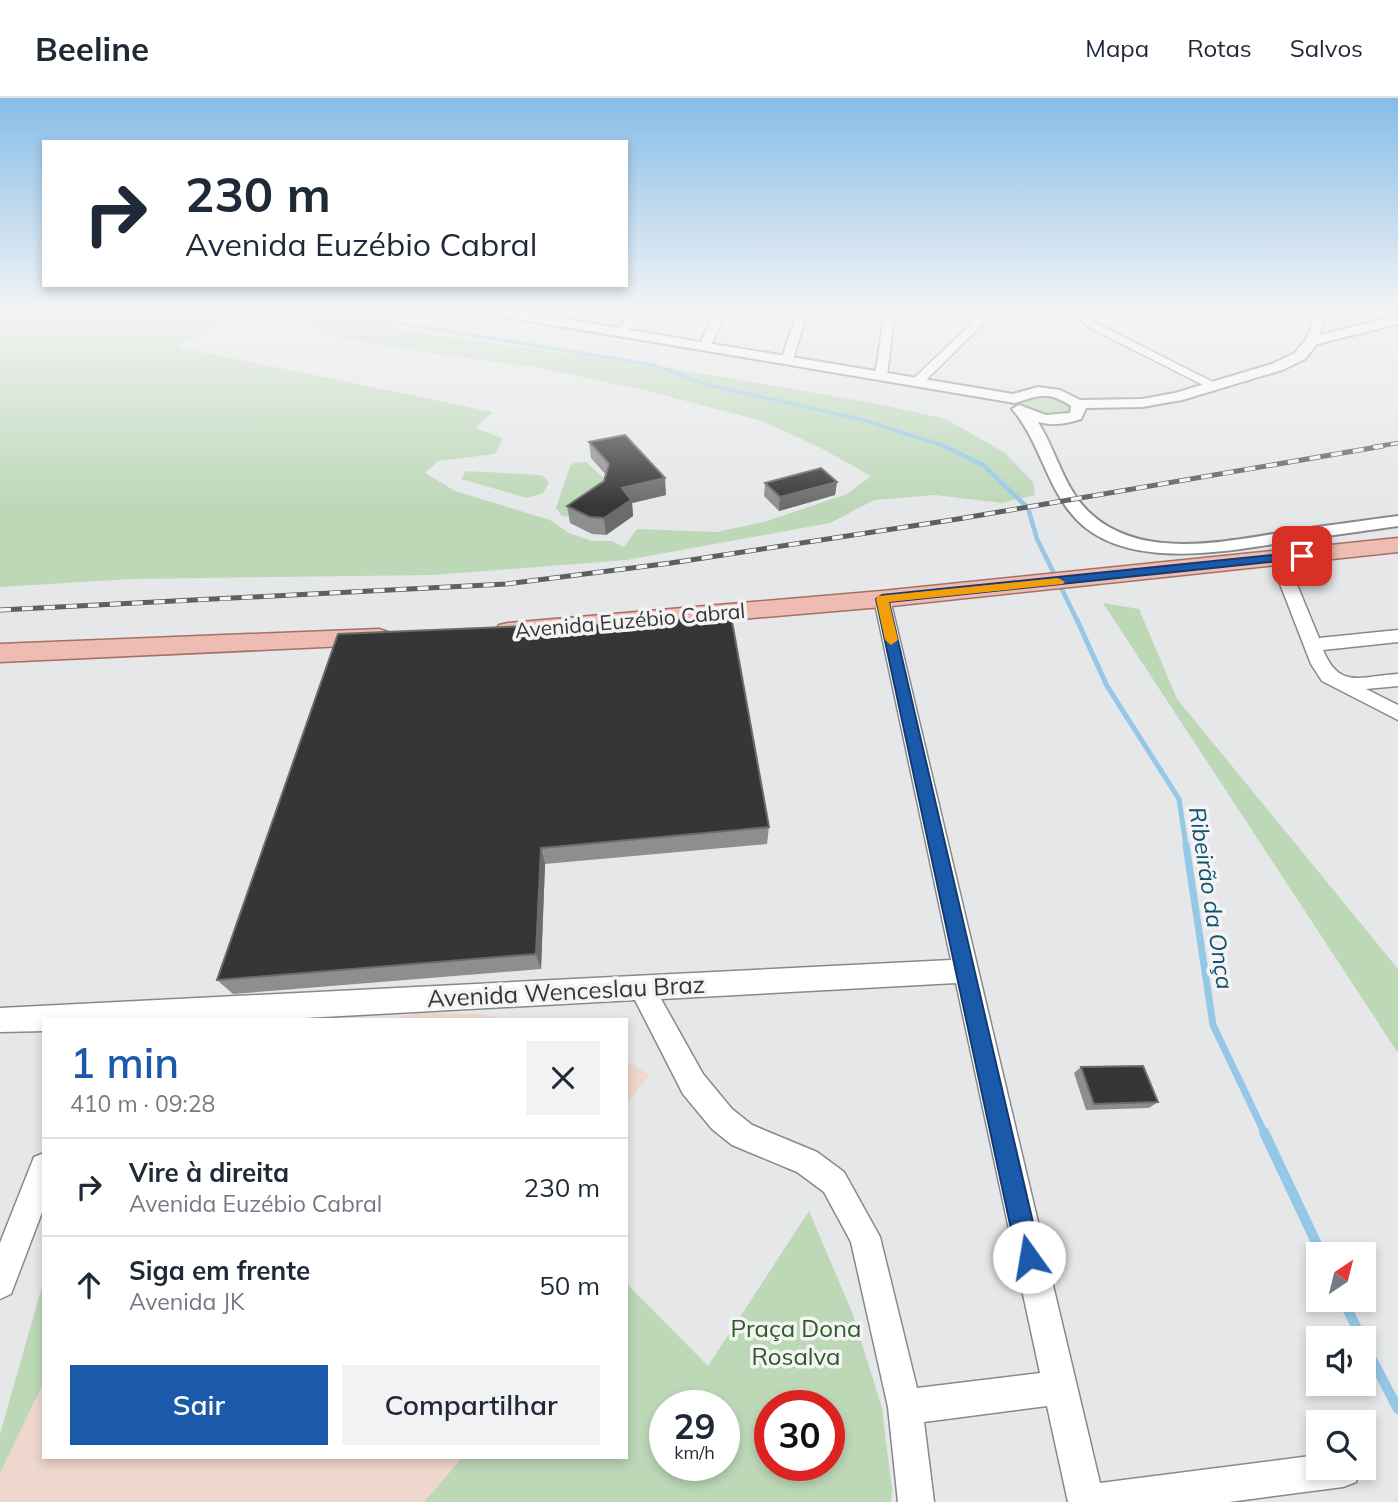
<!DOCTYPE html>
<html lang="pt">
<head>
<meta charset="utf-8">
<style>
  :root { --surface:#fff; --page:#f2f2f3; --text:#1f2937; --muted:#747a83; --line:#e0e1e3; --accent:#1b5aab }
  body { margin:0; font-family:Mulish,sans-serif; background:var(--page); color:var(--text); height:100vh; display:flex; flex-direction:column; font-size:26px; white-space:nowrap }
  * { box-sizing:border-box; margin:0 }
  p { font-size:23px; color:var(--muted) }
  .icon { flex:none; width:38px; height:38px; fill:none; stroke:currentColor; stroke-width:2; stroke-linecap:round; stroke-linejoin:round }
  .map { position:relative; flex:1; overflow:hidden }
  .side { position:absolute; left:42px; top:920px; width:586px; height:441px; display:flex; flex-direction:column; background:var(--surface); border-radius:0px; box-shadow:0 4px 10px #0003 }
  .side>* { flex:none }
  .banner { position:absolute; left:42px; top:42px; width:586px; height:147px; border-radius:0px; box-shadow:0 4px 10px #0003; background:#fff; color:var(--text); overflow:hidden }
  .needle { width:46px; rotate:35deg }
  .controls { position:absolute; left:1306px; top:1144px; display:grid; gap:14px }
  .controls a { display:grid; place-items:center; width:70px; height:70px; border-radius:0px; background:var(--surface); box-shadow:0 4px 10px #0003; font-size:35px }
  .speed { position:absolute; left:649px; top:1292px; display:flex; gap:14px; font-size:35px; font-weight:700; text-align:center }
  .speed>* { display:grid; place-content:center; width:91px; height:91px; border-radius:50%; background:var(--surface); box-shadow:0 4px 10px #0003; line-height:1 }
  .speed small { font-size:18px; font-weight:400 }
  .speed .limit { border:10px solid #d22; background:#fff; color:#111 }
  .pin { position:absolute; display:grid; place-items:center; width:60px; height:60px; color:#fff; margin:-30px; border-radius:14px; box-shadow:0 4px 10px #0006 }
  .me { position:absolute; width:77px; margin:-38px; rotate:347deg; stroke-linejoin:round; filter:drop-shadow(0 0 5px #0008) }
  .turn { display:flex; align-items:center; gap:24px; height:147px; padding:0 28px; font-size:32px }
  .turn .icon { width:91px; height:91px; stroke-width:2.5 }
  .turn b { display:block; font-size:49px; line-height:60px }
  .round { display:grid; place-items:center; flex:none; width:74px; height:74px; border-radius:0px; background:var(--page) }
  .head { display:flex; align-items:center; justify-content:space-between; height:119px; padding:0 28px }
  h1 { font-size:42px; font-weight:600; line-height:52px; color:var(--accent) }
  .cta { display:flex; gap:14px; margin-top:auto; padding:14px 28px }
  .cta a { flex:1; height:80px; border-radius:0px; background:var(--accent); color:#fff; font-size:28px; font-weight:600; line-height:80px; text-align:center }
  .cta a+a { background:var(--page); color:var(--text) }
  ul { padding:0; list-style:none }
  li { display:flex; align-items:center; gap:21px; height:98px; padding:0 28px; border-top:2px solid var(--line) }
  li div { flex:1 }
  li b { display:block; font-size:26px }
  li em { font-style:normal }
  header { display:flex; align-items:center; gap:42px; box-sizing:border-box; height:98px; padding:0 35px; background:var(--surface); border-bottom:2px solid var(--line) }
  header strong { font-size:33px }
  nav { display:flex; gap:38px; margin-inline-start:auto; font-size:24px }
  .map>svg:first-child { display:block }
</style>
</head>
<body>
<header>
<strong>Beeline</strong>
<nav><a>Mapa</a><a>Rotas</a><a>Salvos</a></nav>
</header>
<div class="map">
<svg width="1398" height="1404" viewBox="0 0 1398 1404">
  <rect width="100%" height="100%" fill="#e6e7e8"/>
  <!-- education -->
  <path fill="#efd7cd" d="M419 915 479 916 508 922H389Z
    M627 963 650 977 627 1005Z
    M44 1284V1360H462L424 1404H0V1375Z"/>
  <!-- green -->
  <path fill="#bcd8b7" fill-rule="evenodd" d="M0 212H178L230 221 178 249 493 314 475 330 503 340 495 356 438 363 425 375 455 393 550 422 569 435 592 443H612L624 449 637 431 716 434 764 424 847 396 871 378 819 349 762 323 640 291 533 269 402 251 339 239 283 219 235 212H319L420 235 665 269 873 305 946 321 1005 355 1033 384 1035 397 1002 405 935 397 874 402 830 425 627 462 433 477 130 481 0 489Z
    M1052 297 1072 306V314C1057 323 1032 319 1020 306L1023 299Z
    M586 364 607 383 571 419 562 418 556 410 570 368 574 365Z
    M466 373 542 377 549 384 543 395 527 400 461 381Z
    M1103 505 1139 511 1177 601 1398 871V955Z
    M809 1113 852 1214 882 1310 892 1392 891 1404H424L462 1360H626L627 1186 708 1268ZM665 1307H724V1367H665ZM770 1307H830V1367H770Z
    M44 1181V1284L0 1375V1336Z"/>
  <g fill="none" stroke-linecap="round" stroke-linejoin="round">
    <!-- stream-far4 -->
    <path stroke="#94c8e6" stroke-width="3.5" d="M319 212 653 267 709 287 863 322 948 349"/>
    <!-- stream-far3 -->
    <path stroke="#94c8e6" stroke-width="4.5" d="M944 348 983 367 1028 410 1037 441 1078 524"/>
    <!-- stream-far2 -->
    <path stroke="#94c8e6" stroke-width="5" d="M1077 522 1107 588 1179 701 1186 748"/>
    <!-- stream-far1 -->
    <path stroke="#94c8e6" stroke-width="7" d="M1186 747 1213 927 1265 1036"/>
    <!-- stream -->
    <path stroke="#94c8e6" stroke-width="10" d="M1264 1034 1322 1157
      M1343 1202 1362 1241
      M1363 1244 1398 1311"/>
    <defs>
      <path id="minor" d="M544 212H555L547 222H539L538 220Z
        M631 212H641L627 235H619L618 233Z
        M716 212H726L711 248 701 250 699 248Z
        M798 212H808L793 262 787 265 781 262Z
        M885 212H895L887 278 881 282 875 278Z
        M986 212H997L920 288H912V282Z
        M1089 212H1099L1093 222 1096 225 1221 288 1211 291 1088 229 1082 223Z
        M1317 212H1327L1318 243 1312 246 1306 243Z
        M1278 455 1286 460 1319 540 1398 532V544L1323 552C1340 592 1360 578 1398 576V588L1366 591 1398 607V622L1322 583 1311 566 1270 460Z
        M882 496 890 501 1100 1385 1318 1357V1370H1360L1356 1384 1343 1389 1229 1404H1068L1047 1308 924 1324 934 1404H898L888 1309 851 1144 824 1094 797 1074 732 1047 712 1031 683 996 635 902 268 922H44V933L0 934V910L951 862 874 501ZM956 885 1040 1275 917 1290 880 1139 844 1074 817 1054 752 1027 732 1011 703 976 661 901Z
        M44 1055V1109L11 1196 0 1201V1145L34 1059Z"/>
      <path id="tertiary" d="M482 212H510L1013 296 1038 289 1060 292 1080 302 1142 301 1175 295 1272 266 1295 255 1307 240 1398 218V226L1317 246 1305 261 1282 272 1182 302 1142 309 1086 310 1081 321C1066 326 1053 328 1038 324 1057 354 1064 392 1091 416 1144 464 1230 442 1292 433 1327 427 1363 423 1398 418V428C1363 433 1327 438 1292 443 1229 453 1126 474 1076 421 1046 389 1040 343 1012 311L1019 307 1046 317 1070 315 1071 308C1047 292 1039 298 1015 305L488 216Z"/>
      <path id="primary" d="M1398 440V454L882 509 508 541 499 539 495 533 499 527 508 525 882 493Z
        M379 531 388 534 392 540 388 546 0 564V546Z"/>
    </defs>
    <!-- minor casing -->
    <use href="#minor" stroke="#88898a" stroke-width="3"/>
    <!-- tertiary casing -->
    <use href="#tertiary" stroke="#88898a" stroke-width="4"/>
    <!-- primary casing -->
    <use href="#primary" stroke="#a67065" stroke-width="3"/>
    <!-- minor -->
    <use href="#minor" fill="#fff" fill-rule="evenodd"/>
    <!-- tertiary -->
    <use href="#tertiary" fill="#fff" fill-rule="evenodd"/>
    <!-- primary -->
    <use href="#primary" fill="#eebcb2" fill-rule="evenodd"/>
    <defs>
      <path id="rail-far1" d="M1373 349 1398 345"/>
      <path id="rail" d="M0 512 506 486 671 465 958 421 1383 348"/>
    </defs>
    <!-- rail-far1 casing -->
    <use href="#rail-far1" stroke="#5e5f5f" stroke-width="4.5"/>
    <!-- rail casing -->
    <use href="#rail" stroke="#5e5f5f" stroke-width="5"/>
    <!-- rail-far1 -->
    <use href="#rail-far1" stroke="#f4f4f5" stroke-width="2.5" stroke-dasharray="9" stroke-linecap="butt"/>
    <!-- rail -->
    <use href="#rail" stroke="#f4f4f5" stroke-width="3.5" stroke-dasharray="11" stroke-linecap="butt"/>
  </g>
  <!-- wall -->
  <path fill="#8e8e90" d="M589 344 666 397 632 405 633 418 606 437 592 436 570 425 567 408 604 383 606 377 591 360Z
    M837 384 835 397 779 413 764 398 765 385Z
    M550 530 769 729 767 746 545 766 541 871 233 896 217 882Z
    M1081 969 1158 1004 1149 1010 1086 1012 1074 975Z"/>
  <!-- shaded-wall -->
  <path fill="#6b6b6c" d="M665 380 666 397 632 405 633 418 606 437 604 420 622 390Z
    M837 384 835 397 779 413 780 399Z
    M541 750 545 766 541 871 536 856Z"/>
  <!-- building -->
  <path fill="#363637" stroke="#6b6b6c" stroke-width="2" d="M625 337 665 380 622 390 631 402 604 420 590 419 567 408 604 383 609 366 589 344Z
    M821 370 837 384 780 399 765 385Z
    M731 518 769 729 541 750 536 856 217 882 338 536 549 527V530Z
    M1143 968 1158 1004 1094 1006 1081 969Z"/>
  <!-- sky -->
  <linearGradient id="sky" x2="0" y2="1"><stop stop-color="#86bce7"/><stop offset="0.52" stop-color="#f4f4f5"/><stop offset="1" stop-color="#f4f4f5" stop-opacity="0"/></linearGradient>
  <rect width="1398" height="409" fill="url(#sky)"/>
  <!-- route -->
  <path fill="#1b5aab" stroke="#123a6f" stroke-width="2" d="M1302 454 1308 458 1307 460 889 504 1041 1159 1037 1168 1029 1171 1021 1168 1017 1159 876 501 882 497Z"/>
  <!-- slow -->
  <path fill="#f59e0b" d="M1058 480 1065 484 1063 486 889 504 898 542 891 547 885 542 876 501 878 498Z"/>
  <g text-anchor="middle" stroke-width="7" stroke-linejoin="round" paint-order="stroke">
    <!-- street labels -->
    <g font-size="21" fill="#353636" stroke="#f4f4f5">
      <text transform="translate(630 523) rotate(-5)" y="7">Avenida Euzébio Cabral</text>
    </g>
    <!-- water labels -->
    <g font-size="23" font-style="italic" fill="#10516f" stroke="#f4f4f5">
      <text transform="translate(1211 800) rotate(81)" y="8">Ribeirão da Onça</text>
    </g>
    <!-- near-street labels -->
    <g font-size="24" fill="#353636" stroke="#f4f4f5">
      <text transform="translate(566 894) rotate(-3)" y="8">Avenida Wenceslau Braz</text>
    </g>
    <!-- near-park labels -->
    <g font-size="24" fill="#2d5c25" stroke="#f4f4f5">
      <text x="796" y="1239">Praça Dona<tspan x="796" dy="28">Rosalva</tspan></text>
    </g>
  </g>
</svg>
<div class="controls">
<a><svg class="needle" viewBox="-14 -14 28 28"><path d="M0-13l5 13h-10z" fill="#e53935"/><path d="M0 13l5-13h-10z" fill="#747a83"/></svg></a>
<a><svg class="icon" aria-label="sound" viewBox="0 0 24 24"><path d="M4 9h4l5-4v14l-5-4H4zM17 9q2 3 0 6"/></svg></a>
<a><svg class="icon" aria-label="search" viewBox="0 0 24 24"><circle cx="10" cy="10" r="6"/><path d="M15 15l6 6"/></svg></a>
</div>
<div class="speed"><div>29<small>km/h</small></div><div class="limit">30</div></div>
<div class="pin" style="left:1302px;top:458px;background:#d93025"><svg class="icon" aria-label="arrive" viewBox="0 0 24 24"><path d="M6 21V4h12l-3 4 3 4H6"/></svg></div>
<svg class="me" style="left:1029px;top:1159px" viewBox="-20 -20 40 40"><circle r="19" fill="#fff"/><path d="M0-13L10 11 0 6-10 11z" fill="#1b5aab"/></svg>
<div class="banner">
<div class="turn"><svg class="icon" aria-label="right" viewBox="0 0 24 24"><path d="M7 20v-9h11M14 6l5 5-5 5"/></svg><div><b>230 m</b>Avenida Euzébio Cabral</div></div>
</div>
<section class="side">
<div class="head"><div><h1>1 min</h1><p>410 m · 09:28</p></div><a class="round"><svg class="icon" aria-label="close" viewBox="0 0 24 24"><path d="M6 6l12 12M18 6L6 18"/></svg></a></div>
<ul>
<li><svg class="icon" aria-label="right" viewBox="0 0 24 24"><path d="M7 20v-9h11M14 6l5 5-5 5"/></svg><div><b>Vire à direita</b><p>Avenida Euzébio Cabral</p></div><em>230 m</em></li>
<li><svg class="icon" aria-label="ahead" viewBox="0 0 24 24"><path d="M12 20V5M6 11l6-6 6 6"/></svg><div><b>Siga em frente</b><p>Avenida JK</p></div><em>50 m</em></li>
</ul>
<div class="cta"><a>Sair</a><a>Compartilhar</a></div>
</section>
</div>
</body>
</html>
